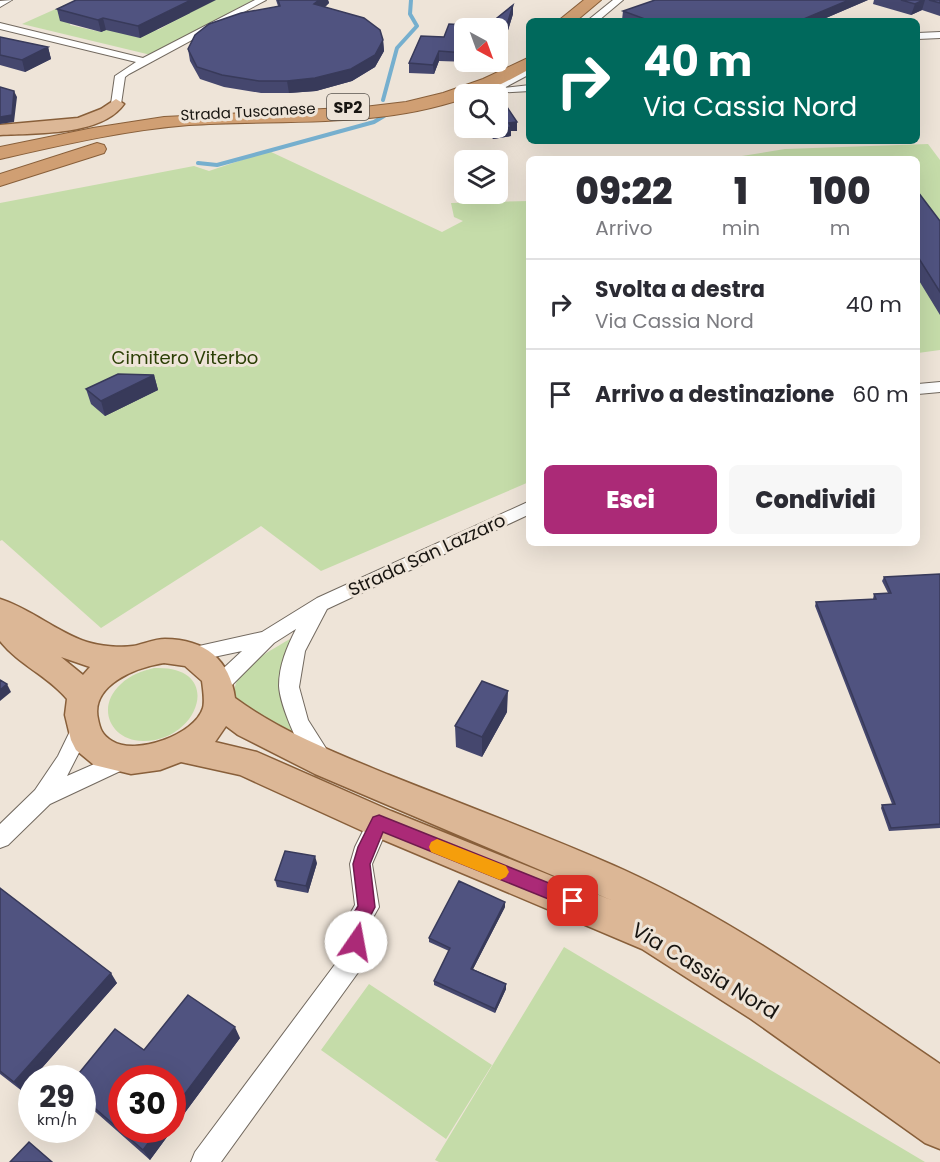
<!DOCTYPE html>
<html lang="it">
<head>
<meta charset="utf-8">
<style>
  :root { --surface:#fff; --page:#f7f7f7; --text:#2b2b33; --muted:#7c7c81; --line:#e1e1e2; --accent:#ab2a77 }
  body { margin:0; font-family:Poppins,sans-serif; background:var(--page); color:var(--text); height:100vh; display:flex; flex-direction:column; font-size:22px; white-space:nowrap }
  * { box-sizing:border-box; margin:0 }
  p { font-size:20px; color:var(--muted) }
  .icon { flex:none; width:33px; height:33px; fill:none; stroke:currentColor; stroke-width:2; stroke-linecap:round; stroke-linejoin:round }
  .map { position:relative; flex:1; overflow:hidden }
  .drawer { position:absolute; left:526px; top:156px; width:394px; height:390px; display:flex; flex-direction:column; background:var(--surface); border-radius:9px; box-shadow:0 6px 24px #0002 }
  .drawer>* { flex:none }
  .banner { position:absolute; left:526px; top:18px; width:394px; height:126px; border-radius:9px; box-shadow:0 6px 24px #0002; background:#00695c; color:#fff; overflow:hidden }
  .needle { width:39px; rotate:139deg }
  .tools { position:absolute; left:454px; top:18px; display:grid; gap:12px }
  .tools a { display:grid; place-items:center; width:54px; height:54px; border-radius:9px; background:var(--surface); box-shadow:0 6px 24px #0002; font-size:30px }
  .speed { position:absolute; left:18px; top:1065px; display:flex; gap:12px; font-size:30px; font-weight:700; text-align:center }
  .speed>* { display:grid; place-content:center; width:78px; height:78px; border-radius:50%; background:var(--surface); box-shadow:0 6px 24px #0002; line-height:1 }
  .speed small { font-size:15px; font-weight:400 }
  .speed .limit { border:9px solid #d22; background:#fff; color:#111 }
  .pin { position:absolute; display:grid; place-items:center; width:51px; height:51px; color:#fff; margin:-26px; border-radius:12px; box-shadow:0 3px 9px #0006 }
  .me { position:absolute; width:66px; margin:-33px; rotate:12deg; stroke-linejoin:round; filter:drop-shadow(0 0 4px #0008) }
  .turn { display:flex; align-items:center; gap:21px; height:126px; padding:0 18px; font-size:27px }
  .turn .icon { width:78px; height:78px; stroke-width:2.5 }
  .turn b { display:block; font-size:42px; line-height:51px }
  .eta { display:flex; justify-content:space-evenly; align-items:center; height:102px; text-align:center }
  .eta b { font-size:36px; font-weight:800; line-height:42px }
  .button { display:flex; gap:12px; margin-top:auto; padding:12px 18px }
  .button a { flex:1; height:69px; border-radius:9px; background:var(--accent); color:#fff; font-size:24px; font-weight:800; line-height:69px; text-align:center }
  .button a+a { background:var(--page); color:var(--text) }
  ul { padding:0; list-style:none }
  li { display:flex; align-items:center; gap:18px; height:90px; padding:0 18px; border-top:2px solid var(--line) }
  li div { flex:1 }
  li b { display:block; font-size:22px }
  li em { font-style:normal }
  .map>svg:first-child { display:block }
</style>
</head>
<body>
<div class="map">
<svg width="940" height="1162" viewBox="0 0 940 1162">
  <rect width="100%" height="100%" fill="#eee4d8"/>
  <!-- green -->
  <path fill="#c5dca9" d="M210 0H253L151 55 22 24 69 3 76 4 70 25 101 32 122 22 158 30Z
    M928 144 940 160V350L918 353V159H723L785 149Z
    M269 151 442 232 463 221 454 217 451 203 529 201V482L321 571 261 526 101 628 2 540 0 541V203L194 166 209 171Z
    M293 637 282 697 296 737 236 701C225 671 273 650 293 637Z
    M154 668C226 665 199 742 143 741 109 740 96 706 121 684 130 675 142 671 154 668Z
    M564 947 925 1162H439L435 1160Z
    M369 984 492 1065 446 1139 321 1050Z"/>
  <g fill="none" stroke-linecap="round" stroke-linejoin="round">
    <!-- stream -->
    <path stroke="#76afce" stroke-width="4" d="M383 100 397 48 417 26 410 14 411 0
      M198 163 217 165 374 122 384 116"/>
    <defs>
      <path id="minor" d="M12 0 0 7V1Z
        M255 0H266L129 74 125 77 121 104 116 107 111 104 115 76 136 62 0 29V23L143 58Z
        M613 0H623L598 21H587Z
        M940 32V38L918 39V33Z
        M530 67V74L504 88 530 85V91L472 94 494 89V85Z
        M940 382V392L918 394V384Z
        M530 501V514L327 609 305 651 299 687 308 720 334 761 331 767C327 769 323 771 318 768 301 758 280 705 279 686 279 665 287 647 296 629L274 643 226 691 219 693 212 691 209 685 212 679 242 651 190 662 183 660 180 655 183 650 190 648 262 632 317 598Z
        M82 719 89 721 92 727 67 776 124 751 131 754 134 760 131 766 50 804 8 845 0 848V824L35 790 58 756 75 721Z
        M379 812 387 815 390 822 372 864 379 907 367 928 366 959 362 967 221 1162H191L195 1152 342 955 343 926 355 905 350 864 355 847 371 815Z"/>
      <path id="primary" d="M116 99 124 104C102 136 36 133 0 135V125L78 118 101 109Z
        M0 599C31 609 57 632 87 642 99 646 121 648 133 646 144 644 154 639 165 639 205 639 230 660 235 698 281 732 336 753 389 775 467 806 547 836 624 870 736 921 838 995 940 1064V1149L925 1143 751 1019 642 949 367 833 240 775 181 762 160 770 131 774 94 765 76 750 71 740 65 715 67 699C48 676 19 665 0 641ZM61 657 90 667 83 675ZM164 663 185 666 202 681C203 689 205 701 203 708 195 735 135 756 112 741 102 735 100 729 98 719 90 684 138 667 164 663ZM226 726 238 735 315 774 611 900 391 811 257 752 215 742Z"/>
      <path id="trunk" d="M584 0H601L576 21H558Z
        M530 57V69C510 79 488 94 465 94V98C377 129 280 119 189 125 125 130 62 145 0 159V147L93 128 164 117 364 107 406 102 443 93 483 79Z
        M97 143 104 145 106 149 104 153 0 186V174Z"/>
    </defs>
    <!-- minor casing -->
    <use href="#minor" stroke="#72695f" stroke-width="2"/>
    <!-- primary casing -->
    <use href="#primary" stroke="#885f3a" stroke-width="3"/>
    <!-- trunk casing -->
    <use href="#trunk" stroke="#885f3a" stroke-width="2"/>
    <!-- minor -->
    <use href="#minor" fill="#fff" fill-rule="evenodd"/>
    <!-- primary -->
    <use href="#primary" fill="#dcb796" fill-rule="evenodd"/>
    <!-- trunk -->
    <use href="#trunk" fill="#d09f73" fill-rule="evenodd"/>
  </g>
  <!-- wall -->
  <path fill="#45476e" d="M276 0H328L329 3 325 7 383 40 384 51 375 67 352 81 316 91 289 93H261L224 87 200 79 190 61 188 49 278 6Z
    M868 0 819 21H625L622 20 623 11Z
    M874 0H940V16L922 10 911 15 873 4Z
    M513 5V14L496 69 488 62H498V28H465V62H471H470L439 61 434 74 409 73V63L421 36 444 37 449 24 487 26Z
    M57 9 190 13 140 38 106 30 101 32 60 21Z
    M0 37 48 47 51 59 25 72 0 65Z
    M499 107 517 122V131H511V136L493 139 484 128H498Z
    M918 192 940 221V315L918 279Z
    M154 375 158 390 105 416 91 404 86 389Z
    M940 574V828L889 831 881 808 882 805 892 804 815 606 816 602 873 599 874 594 888 593 882 581 884 577Z
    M507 712 482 757 456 747 455 726Z
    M317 863 308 893 277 887 275 880Z
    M0 888 117 983 33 1078H32L22 1091 0 1074Z
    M505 907 473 969 506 984V989L495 1013 434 985V981L449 951 429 942V938Z
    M240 1038 150 1160 82 1100V1078L144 1050Z"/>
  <!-- shaded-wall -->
  <path fill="#383a5a" d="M191 0H216L140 38 138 26Z
    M319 0H328L329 3 315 16 314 4Z
    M849 0H868L819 21H799Z
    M923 0H925L922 10 911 15 915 4Z
    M513 5V14L496 69V62H498V54Z
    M103 18 106 30 101 32 98 20Z
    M383 40 384 51 375 67 352 81 316 91 289 93 287 81Z
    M48 47 51 59 25 72 22 60Z
    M439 51V61L434 74 433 65Z
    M14 91 17 97 14 122 0 124V117Z
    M517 122V131H511V136L493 139V130L509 123Z
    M154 375 158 390 105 416 101 401Z
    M7 684 11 692 0 701V690Z
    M508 691 507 712 482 757V737Z
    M315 856 317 863 308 893 306 886Z
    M505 902V907L471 973V969Z
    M111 973 117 983 33 1078H32V1080L22 1091 14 1082Z
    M506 984V989L495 1013V1009Z
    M235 1027 240 1038 150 1160 143 1150 158 1130H172V1111Z"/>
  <!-- building -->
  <path fill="#505380" stroke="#383a5a" stroke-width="1.5" d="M76 0H191L138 26 103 18 98 20 57 9Z
    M278 0H319L314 4 364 18 380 30 383 40 375 55 351 69 315 78 287 81H259L222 75 197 67 188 49 195 35 209 24 241 13 280 6Z
    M655 0H849L799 21H640L645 19 623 11Z
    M901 0H923L915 4Z
    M929 0H940V3Z
    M513 5 498 54V28H465V53L439 51 433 65 409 63 421 36 444 37 449 24 487 26Z
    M0 37 48 47 22 60 0 55Z
    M0 87 14 91 12 115 0 117Z
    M487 89 491 94H472Z
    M498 106 499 107H507L517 122 509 123 511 127 493 130 491 128H498Z
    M918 192 940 221V292L918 257Z
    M118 374 154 375 101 401 86 389Z
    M940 574V824L891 828 882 805 895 804 816 602 876 599 874 594 891 593 884 577Z
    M0 680 7 684 0 690Z
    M482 681 508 691 482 737 455 726Z
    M285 851 315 856 306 886 275 880Z
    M459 881 505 902 471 969 506 984 495 1009 434 981 450 948 429 938Z
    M0 888 111 973 14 1082 0 1071Z
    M188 995 235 1027 172 1111V1078H122V1130H158L143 1150 82 1097V1078H75L115 1029 144 1050Z
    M29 1142 52 1162H10Z"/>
  <!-- route -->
  <path fill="#ab2a77" stroke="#6f1b4d" stroke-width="1.5" d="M379 815 579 895 582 901 579 906 573 909 383 832 370 864 375 907 364 928 365 942 362 948 356 951 350 948 346 926 358 906 353 864 358 847 373 817Z"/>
  <!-- slow -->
  <path fill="#f59e0b" d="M437 839 506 866 509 872 506 877 500 880 431 852 429 847 431 842Z"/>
  <g text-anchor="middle" stroke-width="6" stroke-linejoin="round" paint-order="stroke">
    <!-- far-street labels -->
    <g font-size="15" fill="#181511" stroke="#eee4d8">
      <text transform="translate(248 112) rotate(-3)" y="5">Strada Tuscanese</text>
    </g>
    <!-- shield labels -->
    <rect fill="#eee4d8" stroke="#58534d" stroke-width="1.5" x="327" y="94" width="42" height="26" rx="4.5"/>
    <g font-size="16" font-weight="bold" fill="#181511">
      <text x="348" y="113">SP2</text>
    </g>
    <!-- park labels -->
    <g font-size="18" fill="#2b3f05" stroke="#eee4d8">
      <text x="185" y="364">Cimitero Viterbo</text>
    </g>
    <!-- street labels -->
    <g font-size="18" fill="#181511" stroke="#eee4d8">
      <text transform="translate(427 555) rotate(-25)" y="6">Strada San Lazzaro</text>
    </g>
    <!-- near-street labels -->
    <g font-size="21" fill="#181511" stroke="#eee4d8">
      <text transform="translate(705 971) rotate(31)" y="7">Via Cassia Nord</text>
    </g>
  </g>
</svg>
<div class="tools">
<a><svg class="needle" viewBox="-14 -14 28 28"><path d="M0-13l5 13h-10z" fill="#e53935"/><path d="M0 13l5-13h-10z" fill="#7c7c81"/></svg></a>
<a><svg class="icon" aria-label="search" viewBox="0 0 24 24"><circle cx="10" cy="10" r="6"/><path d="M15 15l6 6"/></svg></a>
<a><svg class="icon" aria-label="layers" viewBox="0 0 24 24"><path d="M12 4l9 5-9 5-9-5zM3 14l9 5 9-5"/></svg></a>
</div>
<div class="speed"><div>29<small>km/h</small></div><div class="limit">30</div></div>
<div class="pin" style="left:573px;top:901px;background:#d93025"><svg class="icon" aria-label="arrive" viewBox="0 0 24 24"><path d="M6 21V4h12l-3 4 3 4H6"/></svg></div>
<svg class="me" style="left:356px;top:942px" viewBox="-20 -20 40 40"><circle r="19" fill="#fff"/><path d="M0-13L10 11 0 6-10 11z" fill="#ab2a77"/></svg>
<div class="banner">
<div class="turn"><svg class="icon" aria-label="right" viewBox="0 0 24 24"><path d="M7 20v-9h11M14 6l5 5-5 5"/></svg><div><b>40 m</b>Via Cassia Nord</div></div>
</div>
<section class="drawer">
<div class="eta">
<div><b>09:22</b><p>Arrivo</p></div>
<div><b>1</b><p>min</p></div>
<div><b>100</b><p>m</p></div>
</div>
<ul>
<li><svg class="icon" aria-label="right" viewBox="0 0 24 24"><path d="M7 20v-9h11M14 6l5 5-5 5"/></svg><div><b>Svolta a destra</b><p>Via Cassia Nord</p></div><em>40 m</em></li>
<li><svg class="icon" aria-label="arrive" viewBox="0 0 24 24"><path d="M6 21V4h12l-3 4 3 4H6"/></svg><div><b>Arrivo a destinazione</b></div><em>60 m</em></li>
</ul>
<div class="button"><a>Esci</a><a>Condividi</a></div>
</section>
</div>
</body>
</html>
